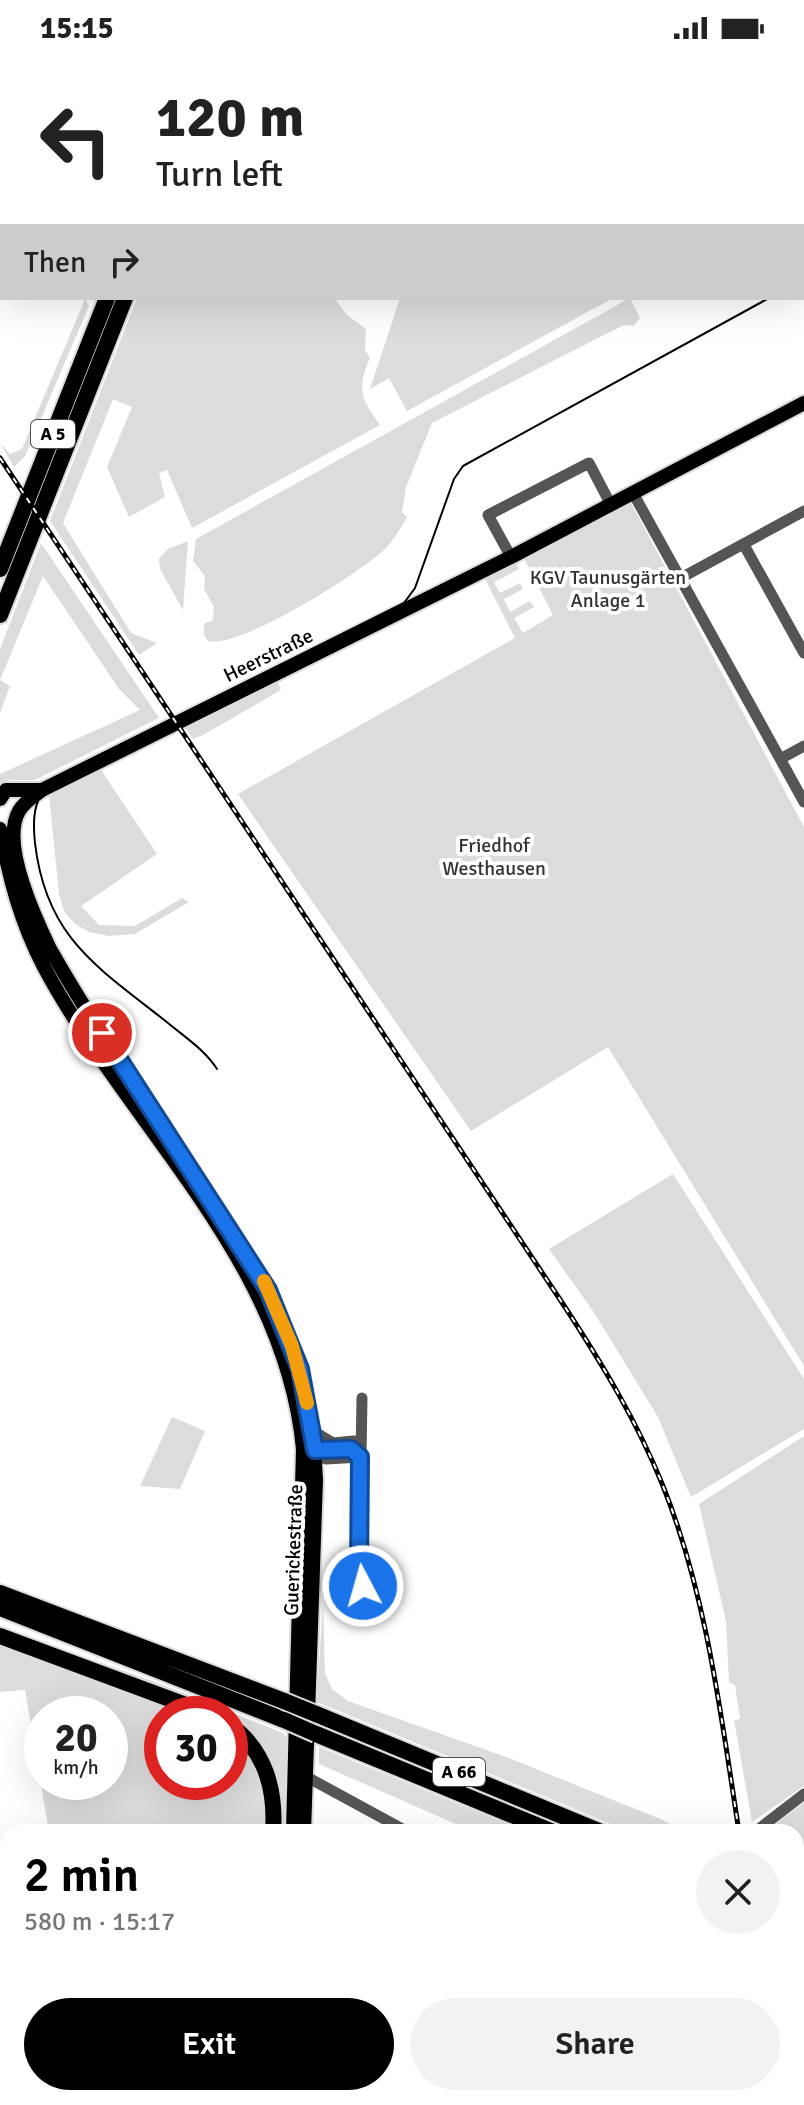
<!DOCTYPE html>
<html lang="en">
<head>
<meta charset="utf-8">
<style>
  :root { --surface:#fff; --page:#f2f2f2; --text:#222; --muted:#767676; --accent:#000 }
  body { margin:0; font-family:Signika,sans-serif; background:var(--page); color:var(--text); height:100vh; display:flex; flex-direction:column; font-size:30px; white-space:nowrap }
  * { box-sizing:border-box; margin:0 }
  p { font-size:26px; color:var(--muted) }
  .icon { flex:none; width:44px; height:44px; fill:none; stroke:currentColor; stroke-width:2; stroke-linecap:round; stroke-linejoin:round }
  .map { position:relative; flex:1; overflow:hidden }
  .sheet { position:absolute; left:0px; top:1768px; width:804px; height:282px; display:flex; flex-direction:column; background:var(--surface); border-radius:24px 24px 0 0; box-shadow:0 8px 32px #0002 }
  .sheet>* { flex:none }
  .guide { position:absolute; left:0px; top:0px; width:804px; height:244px; box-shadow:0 8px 32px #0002; background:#fff; color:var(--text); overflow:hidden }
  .speed { position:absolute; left:24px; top:1640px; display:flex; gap:16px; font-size:40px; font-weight:700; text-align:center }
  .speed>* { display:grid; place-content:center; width:104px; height:104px; border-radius:50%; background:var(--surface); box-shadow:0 8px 32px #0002; line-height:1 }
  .speed small { font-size:20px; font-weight:400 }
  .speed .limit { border:12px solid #d22; background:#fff; color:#111 }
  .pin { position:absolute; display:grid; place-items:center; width:68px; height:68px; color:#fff; margin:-34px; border:4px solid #fff; border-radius:50%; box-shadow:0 2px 8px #0007 }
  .me { position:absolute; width:88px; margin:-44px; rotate:354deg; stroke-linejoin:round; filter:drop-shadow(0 0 6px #0008) }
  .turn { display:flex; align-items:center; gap:28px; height:168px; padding:0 24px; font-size:36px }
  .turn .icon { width:104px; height:104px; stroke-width:2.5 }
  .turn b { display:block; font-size:56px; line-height:68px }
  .then { display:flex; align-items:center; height:76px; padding:0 24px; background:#0003; gap:16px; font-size:30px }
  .round { display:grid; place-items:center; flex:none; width:84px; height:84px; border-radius:42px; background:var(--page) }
  .headline { display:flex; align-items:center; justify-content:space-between; height:136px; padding:0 24px }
  h1 { font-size:48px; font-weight:600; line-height:60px; color:var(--accent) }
  .button { display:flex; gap:16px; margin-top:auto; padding:16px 24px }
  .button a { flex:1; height:92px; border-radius:48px; background:var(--accent); color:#fff; font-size:32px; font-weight:600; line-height:92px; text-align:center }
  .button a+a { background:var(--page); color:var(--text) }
  .status { display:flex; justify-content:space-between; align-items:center; height:56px; padding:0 40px; background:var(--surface); direction:ltr }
  .status svg { height:22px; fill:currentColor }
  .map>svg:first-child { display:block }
</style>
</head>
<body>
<div class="status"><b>15:15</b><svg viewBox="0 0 49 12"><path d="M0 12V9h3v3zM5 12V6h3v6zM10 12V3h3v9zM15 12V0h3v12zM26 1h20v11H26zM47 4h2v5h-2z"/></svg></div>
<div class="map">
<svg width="804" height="2049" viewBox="0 0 804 2049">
  <rect width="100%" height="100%" fill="#fff"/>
  <!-- green -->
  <path fill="#dcdcdc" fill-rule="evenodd" d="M137 242H334L347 259 366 273 365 295 370 301C357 334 360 341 380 369L192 472 167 414 159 417 165 441 129 461 107 411 132 351 113 343 63 467 131 577 157 587 139 599 50 465Z
    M400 242H613L407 355 389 322 370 333Z
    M630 242 640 262 634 270 624 269 604 279 432 367 406 431 402 456 407 461C401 472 394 483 386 492 362 516 240 593 208 585L204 579V568L213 564 214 551 204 533 205 520 193 505 196 483Z
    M85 243 89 250 25 400 14 411 0 387 10 398 22 393Z
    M631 447 804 771V1310L608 991 471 1075 238 738 515 582 485 523 516 506 519 513 494 526 500 537 520 527 523 533 504 543 510 556 530 545 534 551 514 562 523 577 553 559 524 502Z
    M188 485 183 554 160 513 159 502 168 493Z
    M41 487 159 662 35 724H10L0 731V718L140 654 119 633 43 520 0 624 10 630 0 657V593Z
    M276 622 281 634 203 679 193 683 184 670Z
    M101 714 157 798 81 850 99 869 135 870 182 842 189 846 135 878 109 880 89 876 75 868 64 855 59 838 49 739Z
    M673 1118 804 1323V1373L691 1441 658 1361 593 1255 549 1193Z
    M172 1361 205 1375 180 1433 140 1430Z
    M804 1380V1730L752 1766 734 1664 740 1663 735 1629 729 1626 726 1565 699 1448Z
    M323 1541 325 1617 332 1633 348 1645 506 1701 663 1764 684 1776H630L317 1646Z
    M0 1572 150 1624 283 1677 287 1682 284 1776H277L276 1735 230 1658 0 1577Z
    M0 1586 181 1658H162V1726H230L232 1678C261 1716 269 1727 266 1776H49L25 1634 0 1636ZM42 1658H110V1726H42Z
    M319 1691 326 1694 527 1776H474L319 1708Z
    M804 1746V1817L796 1815V1776H765Z"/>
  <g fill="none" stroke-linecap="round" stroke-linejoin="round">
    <defs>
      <path id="major" d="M0 743 6 734H42
        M0 773C9 822 21 867 44 911 130 1072 285 1202 303 1393L293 1776
        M304 1776 316 1424C312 1293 255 1208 184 1103 138 1034 91 965 50 893 35 862 0 788 19 755 24 746 34 740 42 734L511 501 804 347
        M0 1895 8 1897
        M304 2042V2049
        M659 2042 669 2049"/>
      <path id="highway" d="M200 2 201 0
        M220 2 221 0
        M0 513 107 242
        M0 559 125 242
        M0 1537 284 1645
        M0 1552 284 1664
        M0 1580 210 1658
        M316 1658 601 1776
        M230 1669C265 1694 276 1734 273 1776
        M316 1678 553 1776
        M796 1847 804 1850
        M796 1864 804 1866"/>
    </defs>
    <!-- major casing -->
    <use href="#major" stroke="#dbdbdb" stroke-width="18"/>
    <!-- highway casing -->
    <use href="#highway" stroke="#dbdbdb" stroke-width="20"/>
    <!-- minor -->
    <path stroke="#555" stroke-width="11" d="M633 437 804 746
      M744 489 804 597
      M511 501 488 459 492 457 589 407 611 449
      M679 523 804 455
      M782 702 804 690
      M362 1342 359 1514 363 1530
      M313 1375 333 1387 354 1385
      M308 1393H351L360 1401
      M311 1399 326 1403 360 1401
      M305 1720 408 1776
      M755 1776 804 1738
      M0 1989H8
      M706 2042 716 2049
      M772 2042 773 2049
      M791 2042 792 2049"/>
    <!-- major -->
    <use href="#major" stroke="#000" stroke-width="14"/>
    <!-- highway -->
    <use href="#highway" stroke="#000" stroke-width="16"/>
    <!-- tram -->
    <path stroke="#000" stroke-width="2" d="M802 225 804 224
      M217 1013C205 994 186 982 168 967 99 912 46 883 35 787 32 760 34 739 56 721L404 547 415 532 454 423 463 410 769 242"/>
    <defs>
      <path id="rail" d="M0 402 563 1248C601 1306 637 1365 663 1430 707 1540 721 1660 739 1776
        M0 1914 8 1916
        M595 2042 608 2049
        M782 2042 783 2049"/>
    </defs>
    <!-- rail casing -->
    <use href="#rail" stroke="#000" stroke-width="5"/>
    <!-- rail -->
    <use href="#rail" stroke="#fff" stroke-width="2" stroke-dasharray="6" stroke-linecap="butt"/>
    <defs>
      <path id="highway-bridge" d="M284 1645 316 1658
        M284 1664 316 1678"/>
    </defs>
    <!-- highway-bridge casing -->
    <use href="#highway-bridge" stroke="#dbdbdb" stroke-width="20" stroke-linecap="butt"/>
    <!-- highway-bridge -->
    <use href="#highway-bridge" stroke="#000" stroke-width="16"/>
  </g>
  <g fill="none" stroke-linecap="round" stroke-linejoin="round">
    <defs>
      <path id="route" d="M102 977 268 1234 300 1313 315 1394 351 1393 360 1401 359 1514 363 1530"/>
    </defs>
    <!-- route casing -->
    <use href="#route" stroke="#114b97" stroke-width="20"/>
    <!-- route -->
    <use href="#route" stroke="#1a73e8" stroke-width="14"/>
    <!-- slow -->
    <path stroke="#f59e0b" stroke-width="14" d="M264 1225 292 1290 307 1347"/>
  </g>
  <g text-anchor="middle" stroke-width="8" stroke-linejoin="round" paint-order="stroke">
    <!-- shield labels -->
    <g fill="#fff" stroke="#4c4c4c" stroke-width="2">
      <rect x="31" y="364" width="44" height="28" rx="6"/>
      <rect x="433" y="1702" width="52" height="28" rx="6"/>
    </g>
    <g font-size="18" font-weight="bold" fill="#000">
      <text x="53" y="384">A 5</text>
      <text x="459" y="1722">A 66</text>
    </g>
    <!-- park labels -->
    <g font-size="20" fill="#333" stroke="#fff">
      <text x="608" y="528">KGV Taunusgärten<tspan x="608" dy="23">Anlage 1</tspan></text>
      <text x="494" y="796">Friedhof<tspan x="494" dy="23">Westhausen</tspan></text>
    </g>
    <!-- street labels -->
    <g font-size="20" fill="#000" stroke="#fff">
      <text transform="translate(268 599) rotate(-26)" y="7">Heerstraße</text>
      <text transform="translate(293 1494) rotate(-88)" y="7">Guerickestraße</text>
    </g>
  </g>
</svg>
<div class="speed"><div>20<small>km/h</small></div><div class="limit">30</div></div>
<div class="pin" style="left:102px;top:977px;background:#d93025"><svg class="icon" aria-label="arrive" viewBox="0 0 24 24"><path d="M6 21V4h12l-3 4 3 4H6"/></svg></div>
<svg class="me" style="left:363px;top:1530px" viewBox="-20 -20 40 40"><circle r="17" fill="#1a73e8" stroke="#fff" stroke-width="3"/><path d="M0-11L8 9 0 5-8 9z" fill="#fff"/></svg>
<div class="guide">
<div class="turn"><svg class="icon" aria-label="left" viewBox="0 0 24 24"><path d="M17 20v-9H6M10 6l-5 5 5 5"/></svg><div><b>120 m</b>Turn left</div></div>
<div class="then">Then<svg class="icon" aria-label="right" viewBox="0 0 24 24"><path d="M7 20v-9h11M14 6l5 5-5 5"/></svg></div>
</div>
<section class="sheet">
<div class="headline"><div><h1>2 min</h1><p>580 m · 15:17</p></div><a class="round"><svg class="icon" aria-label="close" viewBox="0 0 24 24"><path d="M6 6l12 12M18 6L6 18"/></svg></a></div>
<div class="button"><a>Exit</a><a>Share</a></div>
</section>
</div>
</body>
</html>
